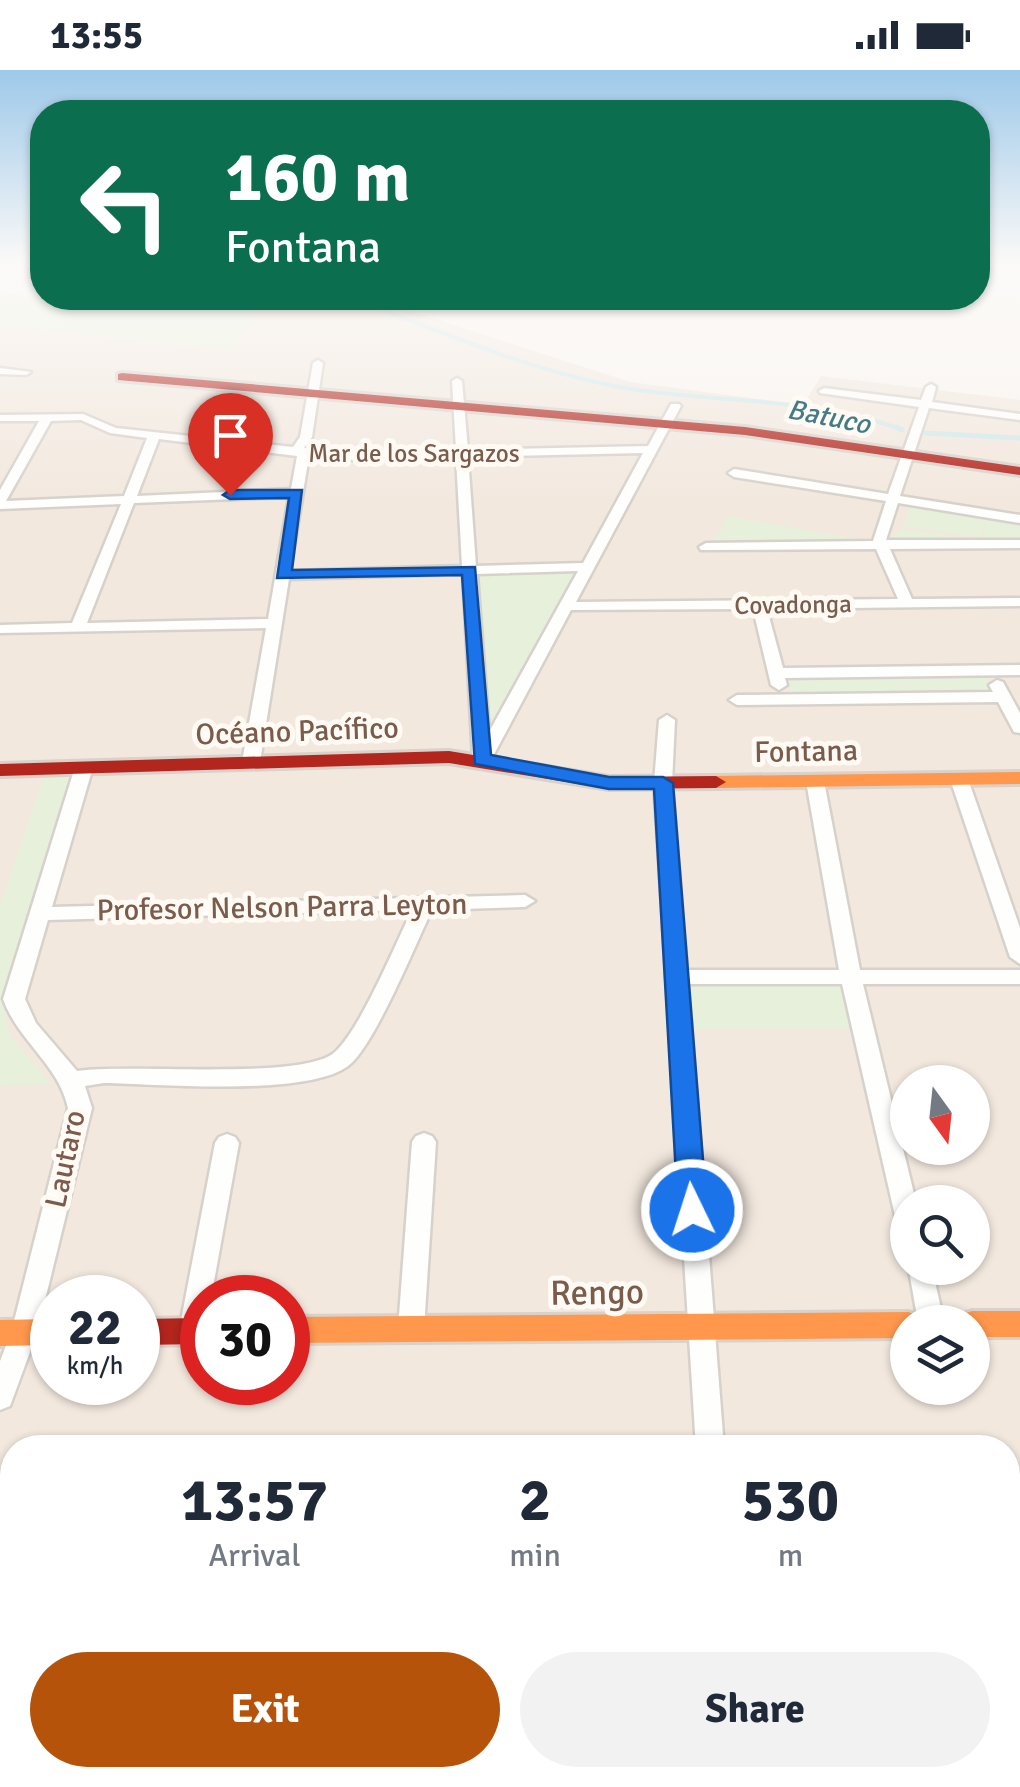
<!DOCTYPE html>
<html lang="en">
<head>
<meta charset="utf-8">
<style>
  :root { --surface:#fff; --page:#f2f2f3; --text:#1f2937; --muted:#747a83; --accent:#b45309 }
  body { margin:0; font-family:Signika,sans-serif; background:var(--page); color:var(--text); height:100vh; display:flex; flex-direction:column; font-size:38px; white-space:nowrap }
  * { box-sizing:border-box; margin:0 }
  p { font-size:32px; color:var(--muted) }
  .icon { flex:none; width:55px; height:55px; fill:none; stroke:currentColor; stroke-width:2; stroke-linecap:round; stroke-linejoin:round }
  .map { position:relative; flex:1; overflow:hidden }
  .drawer { position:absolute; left:0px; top:1365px; width:1020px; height:352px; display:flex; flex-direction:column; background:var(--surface); border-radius:40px 40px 0 0; box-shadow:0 2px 8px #0004 }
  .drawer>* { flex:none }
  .banner { position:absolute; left:30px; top:30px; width:960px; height:210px; border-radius:40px; box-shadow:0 2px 8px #0004; background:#0b6e4f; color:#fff; overflow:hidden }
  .needle { width:65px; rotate:165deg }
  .fabs { position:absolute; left:890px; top:995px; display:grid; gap:20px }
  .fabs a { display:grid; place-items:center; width:100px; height:100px; border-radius:50%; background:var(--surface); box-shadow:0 2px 8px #0004; font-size:50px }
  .speed { position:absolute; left:30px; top:1205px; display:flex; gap:20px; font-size:50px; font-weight:700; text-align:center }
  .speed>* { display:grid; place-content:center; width:130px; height:130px; border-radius:50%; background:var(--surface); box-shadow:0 2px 8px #0004; line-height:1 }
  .speed small { font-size:25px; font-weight:400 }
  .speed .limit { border:15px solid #d22; background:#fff; color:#111 }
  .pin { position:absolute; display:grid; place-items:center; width:85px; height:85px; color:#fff; margin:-102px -42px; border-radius:50% 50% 50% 0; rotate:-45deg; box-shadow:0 0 10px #0007 }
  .pin .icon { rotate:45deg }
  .me { position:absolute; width:110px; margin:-55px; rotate:356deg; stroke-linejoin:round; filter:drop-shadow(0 0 8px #0008) }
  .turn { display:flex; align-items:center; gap:35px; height:210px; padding:0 30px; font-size:45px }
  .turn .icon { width:130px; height:130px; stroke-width:2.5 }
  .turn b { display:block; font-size:70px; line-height:85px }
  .eta { display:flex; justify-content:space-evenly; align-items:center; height:170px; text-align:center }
  .eta b { font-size:60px; font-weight:700; line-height:70px }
  .primary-button { display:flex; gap:20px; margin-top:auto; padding:20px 30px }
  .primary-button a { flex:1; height:115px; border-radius:60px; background:var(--accent); color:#fff; font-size:40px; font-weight:700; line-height:115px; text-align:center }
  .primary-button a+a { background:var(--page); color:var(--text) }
  .status { display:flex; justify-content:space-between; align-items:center; height:70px; padding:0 50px; background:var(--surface); direction:ltr }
  .status svg { height:28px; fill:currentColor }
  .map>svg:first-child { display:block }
</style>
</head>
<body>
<div class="status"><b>13:55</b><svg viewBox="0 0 49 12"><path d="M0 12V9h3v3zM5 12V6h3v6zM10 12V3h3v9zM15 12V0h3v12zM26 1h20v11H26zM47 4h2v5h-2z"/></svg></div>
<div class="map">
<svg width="1020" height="1717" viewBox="0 0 1020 1717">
  <rect width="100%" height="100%" fill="#f9f5f0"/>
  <!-- residential -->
  <path fill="#f2e8de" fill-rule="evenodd" d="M271 228H370L630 312 803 335 821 306 1020 330V1717H0V255L233 280 258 234ZM908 1012H972V1078H908ZM908 1132H972V1198H908ZM52 1228H138V1312H52ZM202 1228H288V1312H202ZM908 1252H972V1318H908ZM12 1378H1008V1705H12Z"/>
  <!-- green -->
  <path fill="#e7f0db" d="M0 222 64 231 235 238 258 234 233 280 0 255Z
    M911 436 986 449 979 467 903 456Z
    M728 446 870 471 713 474Z
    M988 446 1020 451V472L886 474 901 459 980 470Z
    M578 501 487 671 475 502Z
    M986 605 995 623 791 626 786 606Z
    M72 705 3 928 9 964 51 1014 0 1015V834L44 706Z
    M689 915 843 916 849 959H693Z"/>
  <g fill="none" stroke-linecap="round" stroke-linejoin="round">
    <!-- stream-far1 -->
    <path stroke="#d0e8ea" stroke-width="4" d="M0 201 42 200
      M351 228C437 260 523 298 614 316 708 334 812 325 902 360"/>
    <!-- stream -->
    <path stroke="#d0e8ea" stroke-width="5" d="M896 357 902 360
      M926 363 1020 368"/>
    <defs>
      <path id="street" d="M318 290 323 293 312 367 304 378 342 382 456 380 452 311 457 308 462 311 468 380 648 376 671 334H679L681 336 576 532 898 529 876 479 701 480 699 477 706 473 873 471 886 431 734 407 728 403 734 399 888 424 919 337 820 323 819 321 824 318 921 330 926 317 931 314 936 317 932 332 1020 344V350L929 338 900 426 1020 445V453L898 433 886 470H1020V478L890 479 912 529 1020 528V536L767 539 783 598 1020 595V605L785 608 787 615 779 620 771 615 753 539 571 540 491 690 482 695 473 690 463 504 289 509 260 692 251 697 242 692 266 558 0 563V555L72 553 121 434 0 439V420L39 351H0V345L83 344 116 358 293 377 300 367 313 293ZM81 350 110 363 147 368 124 426 6 431 51 351ZM159 369 297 386 291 419 137 426ZM643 383 583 493 476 496 468 387ZM309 386 342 390 456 387 462 496 290 501ZM289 427 268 549 87 553 134 433ZM578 501 489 662 477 504Z
        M0 298 31 302 26 305 0 304Z
        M997 610 1003 612 1020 643V663L1014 662 998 632 737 635 729 630 737 625 993 622 989 615Z
        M667 645 675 650 672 713 687 900H839L806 711 815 706 824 711 860 900H1020V914H863L916 1132H908V1160L899 1157 896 1150 842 914H688L724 1378H696L654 713 659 650Z
        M84 692 93 697 52 837 525 825 535 831 525 837 432 840C416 873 374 977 348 996 307 1027 158 1014 104 1013L85 1016 92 1038 37 1263 10 1336 0 1340V1291L11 1263 68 1038C59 995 18 971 3 929L75 697ZM412 840C395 875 361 958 335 982 303 1011 129 993 77 1001L36 953 25 929 48 850Z
        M959 704 968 709 1020 858V894L1010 887 950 709Z
        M424 1063 432 1066 436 1072 424 1259 420 1267 411 1271 402 1267 398 1259 412 1072 416 1066Z
        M227 1064 235 1067 239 1073 211 1228H202V1267L192 1273 183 1269 179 1261 215 1073 219 1067Z
        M908 1195 932 1198 944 1252H918Z
        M716 1705H750L751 1717H717Z"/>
      <path id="slow" d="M1020 702V714L716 718 706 712 716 706Z
        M972 1241H1020V1267H972V1252H958L961 1245Z
        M908 1242 919 1246 922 1252H908V1268L288 1273V1247Z
        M52 1249V1275L0 1276V1250Z"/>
      <path id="jam" d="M122 303 745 357 1020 397V405L745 365 118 310V304Z
        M449 681 609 707 716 706 726 712 716 718 609 719 449 693 0 706V694Z
        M202 1248V1274L138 1275V1249Z"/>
    </defs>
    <!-- street casing -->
    <use href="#street" stroke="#d7d1cb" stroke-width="5"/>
    <!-- slow casing -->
    <use href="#slow" stroke="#d9d2cb" stroke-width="6"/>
    <!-- jam casing -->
    <use href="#jam" stroke="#d9d2cb" stroke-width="6"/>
    <!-- street -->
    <use href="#street" fill="#fefefd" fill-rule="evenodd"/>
    <!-- slow -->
    <use href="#slow" fill="#ff974d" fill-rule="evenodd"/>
    <!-- jam -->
    <use href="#jam" fill="#b3261e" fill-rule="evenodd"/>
  </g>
  <!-- sky -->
  <linearGradient id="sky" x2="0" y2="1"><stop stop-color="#9ec9e9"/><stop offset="0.45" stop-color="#fcfaf8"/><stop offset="1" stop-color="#fcfaf8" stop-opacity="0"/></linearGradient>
  <rect width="1020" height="434" fill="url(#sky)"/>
  <!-- route -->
  <path fill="#1a73e8" stroke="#114b97" stroke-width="2.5" d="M302 420 292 500 475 497 491 685 609 707H663L673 713 707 1140 702 1148H683L678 1140 654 719H609L475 694 462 505 277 508 289 428 230 429 223 425 230 420Z"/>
  <g text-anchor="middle" stroke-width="10" stroke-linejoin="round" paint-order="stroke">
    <!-- far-street labels -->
    <g font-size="25" fill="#7a5c4d" stroke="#fffaf3">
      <text x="414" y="392">Mar de los Sargazos</text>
      <text transform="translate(793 534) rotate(-1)" y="9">Covadonga</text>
    </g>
    <!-- far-water labels -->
    <g font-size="28" font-style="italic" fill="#437c86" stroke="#fffaf3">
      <text transform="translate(829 346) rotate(11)" y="10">Batuco</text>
    </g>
    <!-- street labels -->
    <g font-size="30" fill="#7a5c4d" stroke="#fffaf3">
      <text transform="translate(297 661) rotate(-2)" y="10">Océano Pacífico</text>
      <text transform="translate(806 681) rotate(-1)" y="10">Fontana</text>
      <text transform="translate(282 837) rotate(-1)" y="10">Profesor Nelson Parra Leyton</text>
      <text transform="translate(65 1089) rotate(-78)" y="10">Lautaro</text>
    </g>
    <!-- near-street labels -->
    <g font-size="35" fill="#7a5c4d" stroke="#fffaf3">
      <text transform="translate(597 1222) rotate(-1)" y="12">Rengo</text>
    </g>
  </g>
</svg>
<div class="fabs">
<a><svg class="needle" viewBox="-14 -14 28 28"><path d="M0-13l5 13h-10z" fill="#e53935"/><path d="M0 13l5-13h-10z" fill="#747a83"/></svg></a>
<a><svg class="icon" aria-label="search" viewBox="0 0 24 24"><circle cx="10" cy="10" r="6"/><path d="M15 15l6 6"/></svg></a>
<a><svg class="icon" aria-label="layers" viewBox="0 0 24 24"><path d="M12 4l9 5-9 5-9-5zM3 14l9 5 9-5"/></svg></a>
</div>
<div class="speed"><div>22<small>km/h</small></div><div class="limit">30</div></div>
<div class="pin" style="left:230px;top:425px;background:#d93025"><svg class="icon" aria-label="arrive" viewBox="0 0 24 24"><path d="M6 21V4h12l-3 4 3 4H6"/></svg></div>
<svg class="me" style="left:692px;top:1140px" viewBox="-20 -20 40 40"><circle r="17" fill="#1a73e8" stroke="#fff" stroke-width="3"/><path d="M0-11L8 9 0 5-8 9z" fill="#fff"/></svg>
<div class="banner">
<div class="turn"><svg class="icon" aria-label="left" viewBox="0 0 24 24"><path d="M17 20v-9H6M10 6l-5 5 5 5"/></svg><div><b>160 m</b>Fontana</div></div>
</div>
<section class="drawer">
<div class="eta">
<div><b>13:57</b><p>Arrival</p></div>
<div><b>2</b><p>min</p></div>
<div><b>530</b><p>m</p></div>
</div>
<div class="primary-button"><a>Exit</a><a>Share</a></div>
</section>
</div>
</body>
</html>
